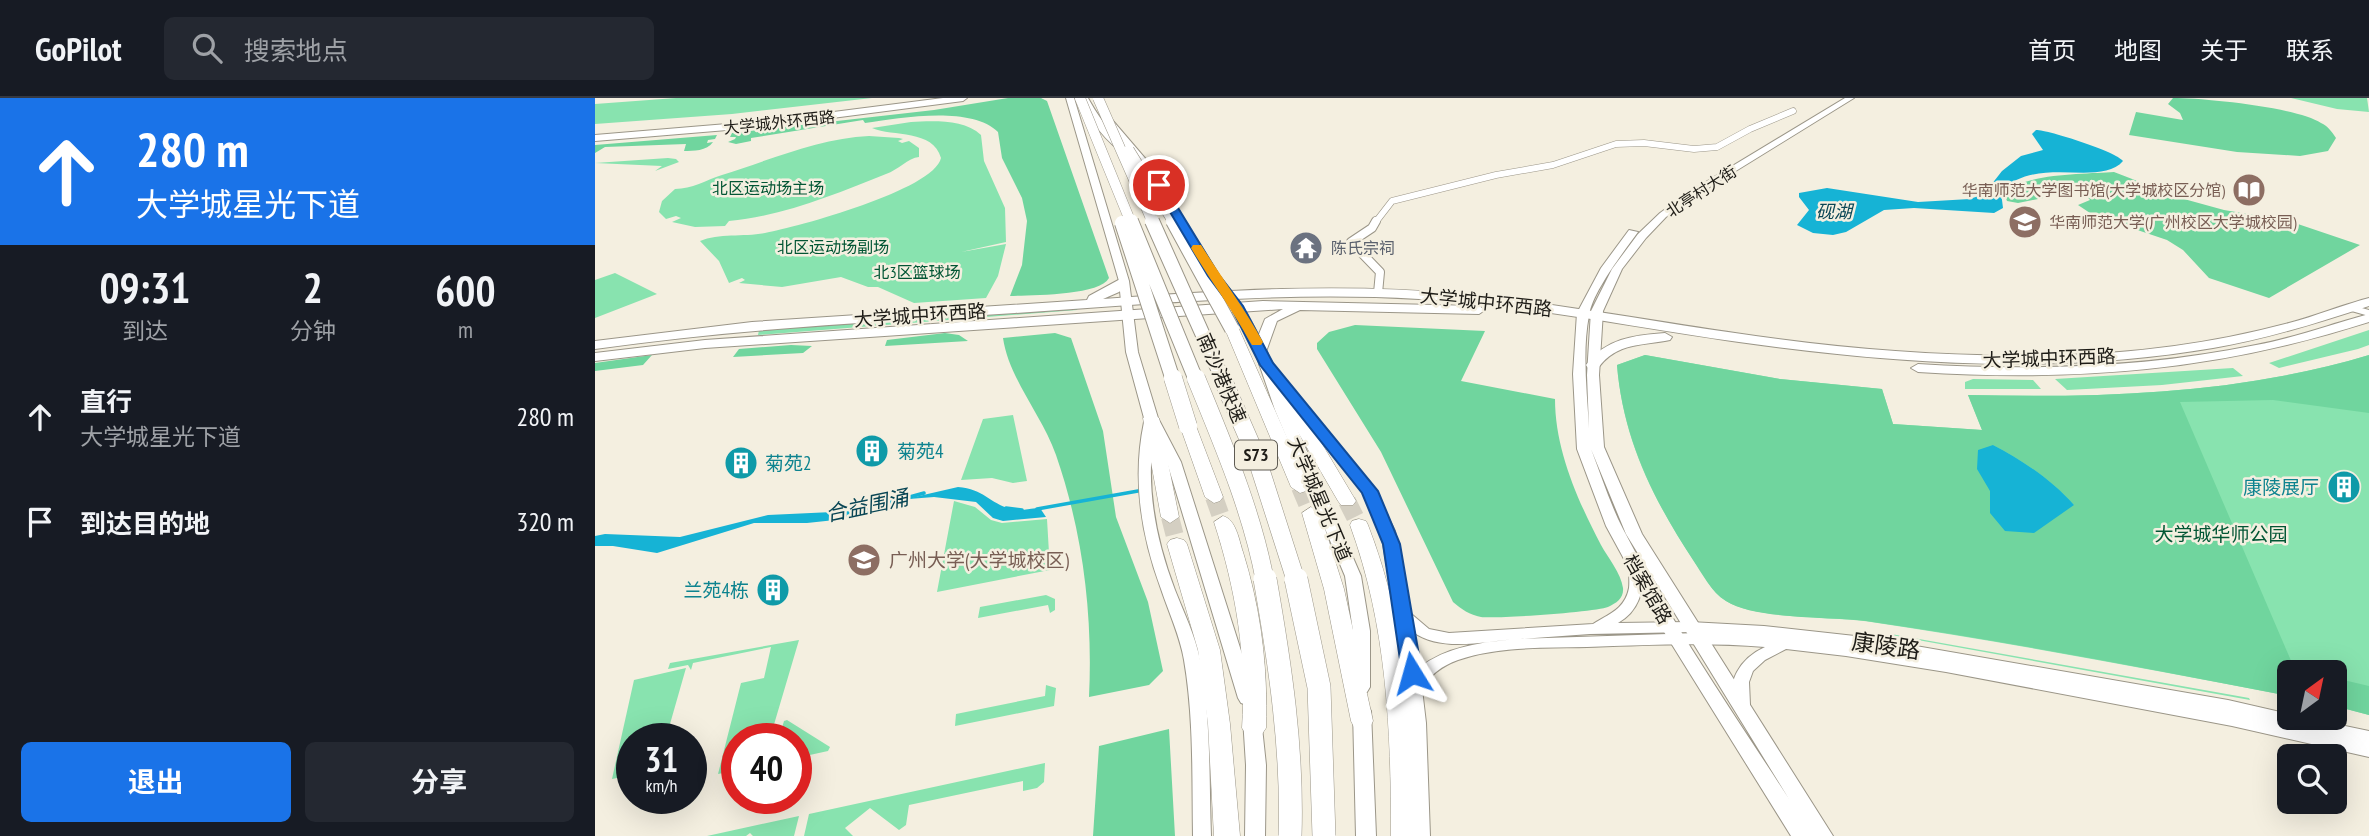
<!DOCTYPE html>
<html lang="zh">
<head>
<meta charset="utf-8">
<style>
  :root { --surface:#171b24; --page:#242831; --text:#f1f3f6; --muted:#9ea1a6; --line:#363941; --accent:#1a73e8 }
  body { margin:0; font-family:"PT Sans Narrow","Noto Sans SC",sans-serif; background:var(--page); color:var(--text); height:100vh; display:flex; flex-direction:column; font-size:26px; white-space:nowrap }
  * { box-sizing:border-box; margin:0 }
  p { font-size:23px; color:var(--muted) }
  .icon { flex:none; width:38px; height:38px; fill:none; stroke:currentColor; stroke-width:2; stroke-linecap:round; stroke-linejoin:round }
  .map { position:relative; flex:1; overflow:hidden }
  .drawer { display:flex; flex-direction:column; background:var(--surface); width:595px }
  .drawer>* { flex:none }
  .guide { background:#1a73e8; color:#fff; overflow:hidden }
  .needle { width:46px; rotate:33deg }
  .buttons { position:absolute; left:1682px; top:562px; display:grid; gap:14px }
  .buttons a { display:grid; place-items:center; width:70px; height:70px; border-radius:10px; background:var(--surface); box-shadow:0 7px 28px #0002; font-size:35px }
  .speed { position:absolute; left:21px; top:625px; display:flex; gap:14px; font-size:35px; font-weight:700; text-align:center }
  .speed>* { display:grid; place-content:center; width:91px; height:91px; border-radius:50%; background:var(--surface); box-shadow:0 7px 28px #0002; line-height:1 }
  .speed small { font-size:18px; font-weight:400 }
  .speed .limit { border:10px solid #d22; background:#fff; color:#111 }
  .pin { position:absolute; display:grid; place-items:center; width:60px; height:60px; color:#fff; margin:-30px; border:4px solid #fff; border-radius:50%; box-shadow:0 2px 7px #0007 }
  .me { position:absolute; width:77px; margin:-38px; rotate:352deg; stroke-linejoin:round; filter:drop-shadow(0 0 5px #0008) }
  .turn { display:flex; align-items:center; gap:24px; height:147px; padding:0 21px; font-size:32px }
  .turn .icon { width:91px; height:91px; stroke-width:2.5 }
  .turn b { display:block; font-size:49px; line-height:60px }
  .eta { display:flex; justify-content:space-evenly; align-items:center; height:119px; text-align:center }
  .eta b { font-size:42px; font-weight:700; line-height:49px }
  .action { display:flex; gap:14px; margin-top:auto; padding:14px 21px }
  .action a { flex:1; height:80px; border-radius:10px; background:var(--accent); color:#fff; font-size:28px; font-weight:700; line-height:80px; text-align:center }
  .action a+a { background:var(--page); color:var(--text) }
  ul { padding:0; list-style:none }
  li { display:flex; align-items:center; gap:21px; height:105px; padding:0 21px }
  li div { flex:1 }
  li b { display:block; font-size:26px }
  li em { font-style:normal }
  header { display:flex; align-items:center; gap:42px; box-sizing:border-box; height:98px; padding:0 35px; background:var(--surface); border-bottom:2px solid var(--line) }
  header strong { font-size:33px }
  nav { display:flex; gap:38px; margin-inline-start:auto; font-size:24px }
  .search { width:490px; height:63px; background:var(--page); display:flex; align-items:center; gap:18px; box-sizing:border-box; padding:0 24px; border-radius:10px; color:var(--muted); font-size:26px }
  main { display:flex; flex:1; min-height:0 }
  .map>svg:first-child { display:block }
</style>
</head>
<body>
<header>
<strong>GoPilot</strong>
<div class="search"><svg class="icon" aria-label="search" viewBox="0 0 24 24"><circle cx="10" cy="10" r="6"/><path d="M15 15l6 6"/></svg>搜索地点</div>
<nav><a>首页</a><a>地图</a><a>关于</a><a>联系</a></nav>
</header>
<main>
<section class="drawer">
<div class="guide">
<div class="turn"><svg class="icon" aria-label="ahead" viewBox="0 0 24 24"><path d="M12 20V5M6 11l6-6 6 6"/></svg><div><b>280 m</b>大学城星光下道</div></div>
</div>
<div class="eta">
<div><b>09:31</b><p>到达</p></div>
<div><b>2</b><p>分钟</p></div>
<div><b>600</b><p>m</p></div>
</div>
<ul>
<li><svg class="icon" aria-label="ahead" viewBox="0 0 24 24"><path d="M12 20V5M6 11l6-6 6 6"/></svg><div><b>直行</b><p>大学城星光下道</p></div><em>280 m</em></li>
<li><svg class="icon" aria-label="arrive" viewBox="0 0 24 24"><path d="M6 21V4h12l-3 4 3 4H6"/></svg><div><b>到达目的地</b></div><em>320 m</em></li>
</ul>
<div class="action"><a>退出</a><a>分享</a></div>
</section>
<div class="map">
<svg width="1774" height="738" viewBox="0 0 1774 738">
  <rect width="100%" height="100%" fill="#f4efe0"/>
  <!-- green -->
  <path fill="#88e3af" d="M81 0H277L137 16 0 26V6Z
    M1696 0H1772L1774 14 1742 11Z
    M316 24C338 23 369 21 386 37L389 63 410 110 411 144 366 154 411 146 403 178 391 200 319 205 283 189H273L246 179 187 189 144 185 150 182 147 180 134 185 124 163 105 143C124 135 149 139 170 135 202 129 339 92 346 60 338 31 298 39 277 30Z
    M274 38 304 40 308 41 303 43 307 45 314 43 324 50V59C313 60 303 72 291 76 241 96 188 118 134 123L130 128 100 129 77 124 86 120 81 118 71 121 64 114 67 103 80 91C97 91 111 82 127 77 175 62 225 40 274 38Z
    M73 60 81 61 84 64 60 73 67 68 0 65Z
    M20 175 62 196 0 220V182Z
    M483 209 482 212 163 237 164 232Z
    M1774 232V247L1763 251 1684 270 1674 265Z
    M1050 257 1185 281 1287 291 1298 326 1387 332 1373 297C1508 300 1644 296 1774 257V617L1740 608V574H1694V598C1555 571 1416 545 1276 524 1237 518 1162 522 1131 503 1117 495 1110 478 1101 466 1059 404 1028 342 1022 267Z
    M1638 270 1648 278 1567 287 1472 292 1460 281Z
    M1378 281 1438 282 1446 291H1370V284Z
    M418 317 432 383 418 385 397 380 366 382 388 321Z
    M359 403 380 409 396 422 407 425 452 421 455 472 342 494Z
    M451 497 460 501V512L455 515 453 507 383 520 385 509Z
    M1296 536 1654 600 1655 602 1295 537Z
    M204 542 175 640H142V672L123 676 146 585 169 580 176 549 98 565 96 572 93 567 73 571 75 565Z
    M91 570 71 640H37V677L17 681 39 582Z
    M451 587 461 590 459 608 360 628 361 616 450 598Z
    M192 622 235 649 233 653 201 660V640H184L189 623Z
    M450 665 449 684 442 690 428 693V683L314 707 311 727 304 732 275 710 250 730 258 738H209L214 716Z
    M204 718 199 738H158L155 735 151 738H112Z"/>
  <!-- forest -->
  <path fill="#70d59e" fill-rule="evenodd" d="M413 0H446L452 3 514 180C504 198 436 197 415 198L427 167 432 123 427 100 407 60 403 34C376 7 304 20 270 25L268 22 156 40V43L141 46 133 44 140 41 141 39H135L137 35 339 12Z
    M1578 0C1608 0 1702 9 1726 25 1733 28 1737 34 1741 40L1733 53 1705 58 1642 54 1534 37 1541 14 1588 22 1585 15 1573 6Z
    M122 37 120 41 113 42 112 45 118 44C112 53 98 53 89 53L91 46 10 49 0 55V47Z
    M1519 74 1589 101 1629 112 1694 123 1765 147 1674 200 1614 180 1588 152 1572 142 1498 117 1483 107 1495 102C1486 88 1455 82 1442 93L1448 100 1423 105 1412 103 1409 95C1429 75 1492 76 1519 74Z
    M760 227 890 233 866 283 960 301C960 352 983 403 1006 447 1013 460 1026 475 1028 490 1029 500 1022 505 1013 509 1001 514 901 521 886 519 875 517 866 511 858 504L786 354 722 251V245L734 234Z
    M350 235 364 237 373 243 290 248 292 242Z
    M460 235 476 240 508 333 521 419 553 504 568 573 554 587 494 599C498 517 488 435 461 357 447 317 414 281 408 240Z
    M196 247 217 248 208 255 138 259 144 251Z
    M57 257 48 267 0 273V265Z
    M1050 257 1185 281 1287 291 1298 326 1387 332 1373 297C1508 300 1644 296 1774 257V315L1678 302 1585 304 1700 572 1710 574H1694V598C1554 571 1412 543 1271 523 1234 518 1160 522 1131 503 1116 494 1107 475 1098 462 1058 401 1028 340 1022 267ZM1398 347C1427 362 1457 382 1479 407L1395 415Z
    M1740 580 1774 588V617L1740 608Z
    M574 631 580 738H498L504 648Z"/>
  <!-- water -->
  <path fill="#16b3d5" d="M1441 32C1454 32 1522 54 1528 63 1505 90 1440 56 1406 94L1408 110 1399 115 1319 110 1289 112 1251 134 1238 137 1218 135 1202 127 1214 112 1204 99V95L1232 90 1323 104 1375 101 1389 96 1407 73 1426 58 1448 52 1437 36Z
    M1398 347C1427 362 1457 382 1479 407L1439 435 1410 433 1395 415V393L1382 371 1383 352Z
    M363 389C389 391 394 405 416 411 425 414 436 410 445 410L451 419 408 423 398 420 381 404 339 399 314 401 240 422 212 425H159L62 455 18 448H0V438L10 436 85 439 173 417 259 413Z"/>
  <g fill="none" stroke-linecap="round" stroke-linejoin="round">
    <!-- stream -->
    <path stroke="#16b3d5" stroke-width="3.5" d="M293 405 329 395
      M411 410 427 412
      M442 411 543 393"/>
    <!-- motorway-tunnel -->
    <path stroke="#d4cfc2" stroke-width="18" stroke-dasharray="18 9" stroke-linecap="butt" d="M705 389 716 415
      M619 399 628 424
      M752 403 764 427
      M575 419 582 446"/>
    <defs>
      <path id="minor-far1" d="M780 125 797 103 901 77 958 67 1021 46 1049 45 1099 51 1122 49 1155 31 1198 13"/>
      <path id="minor" d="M781 123 777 130 756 144 785 174 783 195"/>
      <path id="tertiary" d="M1756 207 1774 212V218L1753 212 1751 210Z
        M690 286 694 287 780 393 800 433 814 514 834 531 854 535 998 526C1014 516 1030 511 1034 490 1035 482 1033 474 1036 467H1046L1048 470C1049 493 1044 513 1023 525L1095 524 1169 528 1269 539 1633 602 1694 616V620H1712L1774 633V659L1637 628 1351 574 1251 558 1191 551 1170 562 1158 573 1154 584 1155 607 1153 611 1147 613 1141 611C1129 584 1146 560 1170 549 1110 544 1051 547 992 549 950 550 903 548 863 562 847 568 835 576 827 591L831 625 835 738H817L815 625 807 561 786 433 768 394 684 289ZM817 533C844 555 891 543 922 541 889 544 851 548 824 570ZM1095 534 1103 535 925 541 995 536Z
        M555 321 561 324C549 381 559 437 580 492 589 515 600 537 605 562 616 620 614 680 616 738H598C597 680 599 620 589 562 585 538 574 515 566 491 546 437 537 381 549 324Z"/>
      <path id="secondary" d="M471 0H479L534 183 543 254 563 320 586 364 661 600 658 605 652 607 646 605 643 600 572 364 549 320 531 254 524 183Z
        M487 0H493C509 29 526 48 554 66L624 177 648 208 671 251 694 312 766 478 775 533V589L772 594 766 596 760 594 757 589 758 533 750 478 680 312 659 251 637 209 614 178 548 70C523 54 494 29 487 0Z
        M1250 0H1259L1097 100 1071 119 1051 140 1027 171 1008 213 1004 277 1009 349 1047 436 1238 738H1196L1066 529 1011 428 982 351 978 276 982 215 1006 170 1034 132 1043 134C1028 155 998 193 994 217 987 254 992 293 994 330L992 277 996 213 1017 171 1043 136 1065 115 1091 96ZM996 351 1031 436 1194 701C1137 613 1076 525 1028 431 1015 406 1006 377 996 351Z
        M767 606 773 608 776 613 781 738H761L758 613 761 608Z
        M657 613 663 615 666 620 671 667 670 738H650L651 667 648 620 651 615Z"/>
      <path id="primary" d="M348 0H372L368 3 168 29 0 43V37L168 23Z
        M507 17H513L555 66V70H547L507 21Z
        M529 179 533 180V186L524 194 508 201C628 192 748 185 867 196 959 205 1049 222 1140 235 1246 251 1353 260 1460 257 1538 256 1619 245 1694 225 1721 218 1747 207 1774 200V208C1723 225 1671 241 1618 250 1461 277 1301 266 1144 244 1037 229 932 207 824 201 689 193 555 206 420 215 280 224 140 231 0 251V243L157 224 492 202 494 198Z
        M668 203 884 208 890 212 884 216 705 212 682 223 672 251 665 255 658 251 670 221 688 211 110 250 0 263V255L110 242Z
        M1774 216V224C1621 273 1483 284 1323 274L1316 270 1323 266C1437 273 1549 270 1661 247 1700 240 1736 226 1774 216Z
        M1070 235 1077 239 1075 242C1047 248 1022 244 1003 270H993L991 267C1010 241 1039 237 1070 235Z"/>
      <path id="motorway" d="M637 227 644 231 714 389 711 393 705 395 696 389 630 231Z
        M672 262 680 267 761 403 758 407H746L743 403 664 267Z
        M556 315 564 320 584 419 575 425 566 419 548 320Z
        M593 323 601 328 628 399 625 403 619 405 610 399 585 328Z
        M716 409 725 415 749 491 778 623 775 629 767 632 759 629 756 623 729 491 707 415Z
        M628 418C641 421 644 442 648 454 666 512 673 569 671 630L667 636 659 639 651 636 647 630C652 558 641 492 619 424Z
        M764 421 771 423 773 427C812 528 819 631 822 738H796C796 631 792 528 755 427L757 423Z
        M582 440 589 442 592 446 625 552 635 626 645 738H619L613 626 603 552 572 446 575 442Z"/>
    </defs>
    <!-- minor-far1 casing -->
    <use href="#minor-far1" stroke="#9b9688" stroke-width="7"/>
    <!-- minor casing -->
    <use href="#minor" stroke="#9b9688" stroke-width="10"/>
    <!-- tertiary casing -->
    <use href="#tertiary" stroke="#9b9688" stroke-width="2"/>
    <!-- secondary casing -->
    <use href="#secondary" stroke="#9b9688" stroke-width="2"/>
    <!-- primary casing -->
    <use href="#primary" stroke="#9b9688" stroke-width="2"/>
    <!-- motorway casing -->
    <use href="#motorway" stroke="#9b9688" stroke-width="1"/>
    <!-- minor-far1 -->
    <use href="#minor-far1" stroke="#fff" stroke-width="6"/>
    <!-- minor -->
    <use href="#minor" stroke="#fff" stroke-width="8"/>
    <!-- tertiary -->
    <use href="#tertiary" fill="#fff" fill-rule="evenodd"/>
    <!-- secondary -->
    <use href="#secondary" fill="#fff" fill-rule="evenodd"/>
    <!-- primary -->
    <use href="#primary" fill="#fff" fill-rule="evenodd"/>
    <!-- motorway -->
    <use href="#motorway" fill="#fff" fill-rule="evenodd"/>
    <defs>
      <path id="motorway-bridge-far3" d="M485 0 536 125
        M503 0 558 125
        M534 52 579 125"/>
      <path id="motorway-bridge-far2" d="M536 123 601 282
        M557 123 628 282
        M578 123 637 231
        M527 125 578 282"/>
      <path id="motorway-bridge-far1" d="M578 280 593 328
        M601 280C628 346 657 413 670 483
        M627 280 661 358 701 483"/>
      <path id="motorway-bridge" d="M670 481C685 566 698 652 695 738
        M701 481 724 589 729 738"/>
    </defs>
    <!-- motorway-bridge-far3 casing -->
    <use href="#motorway-bridge-far3" stroke="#9b9688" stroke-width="11" stroke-linecap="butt"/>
    <!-- motorway-bridge-far2 casing -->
    <use href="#motorway-bridge-far2" stroke="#9b9688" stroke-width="16" stroke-linecap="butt"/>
    <!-- motorway-bridge-far1 casing -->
    <use href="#motorway-bridge-far1" stroke="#9b9688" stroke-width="19" stroke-linecap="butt"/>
    <!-- motorway-bridge casing -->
    <use href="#motorway-bridge" stroke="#9b9688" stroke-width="24" stroke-linecap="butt"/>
    <!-- motorway-bridge-far3 -->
    <use href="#motorway-bridge-far3" stroke="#fff" stroke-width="10"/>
    <!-- motorway-bridge-far2 -->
    <use href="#motorway-bridge-far2" stroke="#fff" stroke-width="14"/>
    <!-- motorway-bridge-far1 -->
    <use href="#motorway-bridge-far1" stroke="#fff" stroke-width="18"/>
    <!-- motorway-bridge -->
    <use href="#motorway-bridge" stroke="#fff" stroke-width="23"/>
  </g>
  <!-- route -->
  <path fill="#1a73e8" stroke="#114b97" stroke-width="2" d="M564 83 569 87 624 177 648 208 678 265 783 393 805 446 827 575 824 581 817 583 810 581 807 575 788 446 767 395 665 267 636 209 613 178 559 87Z"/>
  <!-- slow -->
  <path fill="#f59e0b" d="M598 147H606C627 180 649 210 668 244L666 247H657L655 244C637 211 615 182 596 150Z"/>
  <!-- icons -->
  <defs>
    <symbol id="library-disc" viewBox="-11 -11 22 22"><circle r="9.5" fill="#8d6e63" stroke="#f4efe0"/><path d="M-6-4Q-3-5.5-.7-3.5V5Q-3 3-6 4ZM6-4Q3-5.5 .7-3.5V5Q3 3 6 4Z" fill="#fff"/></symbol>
    <symbol id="university-disc" viewBox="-11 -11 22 22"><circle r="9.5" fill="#8d6e63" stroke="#f4efe0"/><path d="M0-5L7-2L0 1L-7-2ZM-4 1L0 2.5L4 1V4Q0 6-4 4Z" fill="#fff"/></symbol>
    <symbol id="temple-disc" viewBox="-11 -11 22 22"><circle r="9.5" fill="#6b7280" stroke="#f4efe0"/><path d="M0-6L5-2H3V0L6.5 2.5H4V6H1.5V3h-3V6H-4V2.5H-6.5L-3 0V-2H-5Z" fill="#fff"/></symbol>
    <symbol id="building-disc" viewBox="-11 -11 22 22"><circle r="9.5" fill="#0f9aa8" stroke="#f4efe0"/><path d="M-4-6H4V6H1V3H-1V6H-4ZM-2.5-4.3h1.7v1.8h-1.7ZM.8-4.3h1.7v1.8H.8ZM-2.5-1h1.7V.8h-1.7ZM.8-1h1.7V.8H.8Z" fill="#fff"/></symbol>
  </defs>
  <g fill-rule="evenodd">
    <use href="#library-disc" x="1635" y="73" width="38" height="38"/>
    <use href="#university-disc" x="1411" y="105" width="38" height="38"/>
    <use href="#temple-disc" x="692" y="131" width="38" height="38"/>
    <use href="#building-disc" x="258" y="334" width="38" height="38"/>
    <use href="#building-disc" x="127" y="346" width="38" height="38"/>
    <use href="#building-disc" x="1730" y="370" width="38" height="38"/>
    <use href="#university-disc" x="250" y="443" width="38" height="38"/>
    <use href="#building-disc" x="159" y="473" width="38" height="38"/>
  </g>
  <g text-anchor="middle" stroke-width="5" stroke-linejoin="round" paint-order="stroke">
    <!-- far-street labels -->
    <g font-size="16" fill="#1e1c17" stroke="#f4efe0">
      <text transform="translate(184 24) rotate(-6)" y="6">大学城外环西路</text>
      <text transform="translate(1106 93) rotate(-33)" y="6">北亭村大街</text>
    </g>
    <!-- far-park labels -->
    <g font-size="16" fill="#025634" stroke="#f4efe0">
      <text x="173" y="96">北区运动场主场</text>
      <text x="238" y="155">北区运动场副场</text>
      <text x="322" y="180">北3区篮球场</text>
    </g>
    <!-- far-education labels -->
    <g font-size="16" fill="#785e54" stroke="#f4efe0" text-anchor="end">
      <text x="1630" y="98">华南师范大学图书馆(大学城校区分馆)</text>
      <text x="1454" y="130" text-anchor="start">华南师范大学(广州校区大学城校园)</text>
    </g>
    <!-- far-worship labels -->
    <g font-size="16" fill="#5b616d" stroke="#f4efe0" text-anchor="start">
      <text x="736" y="156">陈氏宗祠</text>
    </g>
    <!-- far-water labels -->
    <g font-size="18" font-style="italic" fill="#084554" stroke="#f4efe0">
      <text x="1239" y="120">砚湖</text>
    </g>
    <!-- shield labels -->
    <rect fill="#f4efe0" stroke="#5e5b53" stroke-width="2" x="640" y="342.5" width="42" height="29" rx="5"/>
    <g font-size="18" font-weight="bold" fill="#1e1c17">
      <text x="661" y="363">S73</text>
    </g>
    <!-- street labels -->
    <g font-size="19" fill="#1e1c17" stroke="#f4efe0">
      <text transform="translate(891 204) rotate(6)" y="7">大学城中环西路</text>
      <text transform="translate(325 217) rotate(-4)" y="7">大学城中环西路</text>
      <text transform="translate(1454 260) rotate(-2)" y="7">大学城中环西路</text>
      <text transform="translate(627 280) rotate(67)" y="7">南沙港快速</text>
      <text transform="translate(725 401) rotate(67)" y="7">大学城星光下道</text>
      <text transform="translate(1053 491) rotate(60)" y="7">档案馆路</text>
    </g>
    <!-- culture labels -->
    <g font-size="19" fill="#0d838f" stroke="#f4efe0" text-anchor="start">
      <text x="302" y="360">菊苑4</text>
      <text x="170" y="372">菊苑2</text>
      <text x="1724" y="396" text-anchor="end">康陵展厅</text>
      <text x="154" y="499" text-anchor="end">兰苑4栋</text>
    </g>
    <!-- park labels -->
    <g font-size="19" fill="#025634" stroke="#f4efe0">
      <text x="1626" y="443">大学城华师公园</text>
    </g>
    <!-- education labels -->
    <g font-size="19" fill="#785e54" stroke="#f4efe0" text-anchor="start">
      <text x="294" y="469">广州大学(大学城校区)</text>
    </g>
    <!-- water labels -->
    <g font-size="21" font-style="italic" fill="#084554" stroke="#f4efe0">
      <text transform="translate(272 408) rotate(-12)" y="7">合益围涌</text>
    </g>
    <!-- near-street labels -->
    <g font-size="23" fill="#1e1c17" stroke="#f4efe0">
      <text transform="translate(1291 548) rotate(8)" y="8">康陵路</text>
    </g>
  </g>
</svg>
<div class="buttons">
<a><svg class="needle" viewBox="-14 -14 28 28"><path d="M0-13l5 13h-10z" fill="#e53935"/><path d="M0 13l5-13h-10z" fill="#9ea1a6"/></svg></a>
<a><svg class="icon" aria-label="search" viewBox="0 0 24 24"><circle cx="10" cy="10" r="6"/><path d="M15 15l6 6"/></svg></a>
</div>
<div class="speed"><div>31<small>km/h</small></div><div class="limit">40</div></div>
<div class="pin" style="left:564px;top:87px;background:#d93025"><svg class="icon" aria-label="arrive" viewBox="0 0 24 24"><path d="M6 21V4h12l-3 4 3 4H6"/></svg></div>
<svg class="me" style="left:817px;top:575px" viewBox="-20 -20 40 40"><path d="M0-17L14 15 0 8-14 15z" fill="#1a73e8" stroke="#fff" stroke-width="4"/></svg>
</div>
</main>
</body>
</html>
